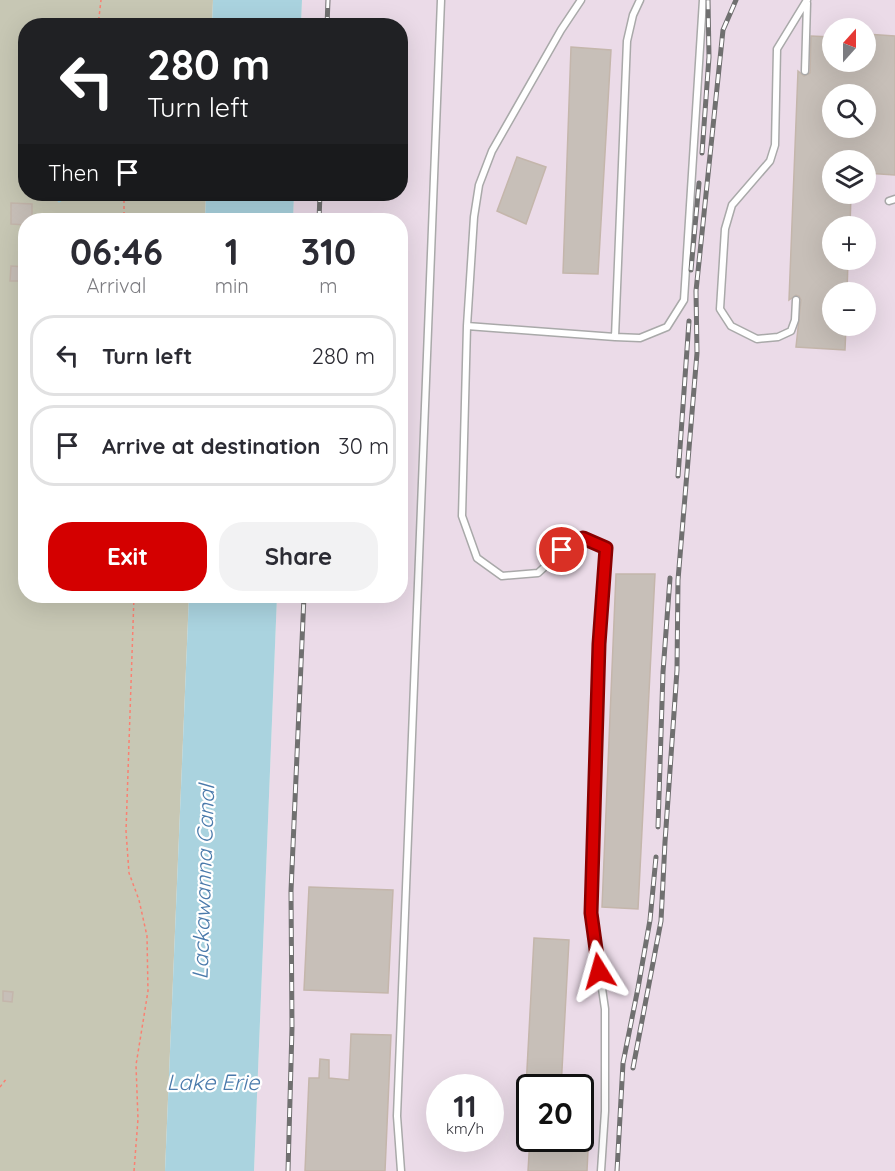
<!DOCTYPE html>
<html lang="en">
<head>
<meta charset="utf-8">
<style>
  :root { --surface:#fff; --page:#f2f2f3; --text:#2b2b33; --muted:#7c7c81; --line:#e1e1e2; --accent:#d40000 }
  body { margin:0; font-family:Quicksand,sans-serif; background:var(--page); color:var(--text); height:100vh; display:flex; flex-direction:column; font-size:22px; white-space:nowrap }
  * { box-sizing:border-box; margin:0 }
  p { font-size:20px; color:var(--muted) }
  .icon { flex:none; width:33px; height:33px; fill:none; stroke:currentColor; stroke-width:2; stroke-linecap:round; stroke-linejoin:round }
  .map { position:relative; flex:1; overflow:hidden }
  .details { position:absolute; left:18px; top:213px; width:390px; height:390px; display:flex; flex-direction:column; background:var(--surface); border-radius:24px; box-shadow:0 6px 24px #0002 }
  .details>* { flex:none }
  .top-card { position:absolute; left:18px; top:18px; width:390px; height:183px; border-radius:24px; box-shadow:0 6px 24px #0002; background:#202124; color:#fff; overflow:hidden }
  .needle { width:39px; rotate:21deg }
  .fabs { position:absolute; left:822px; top:18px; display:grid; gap:12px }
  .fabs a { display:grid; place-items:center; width:54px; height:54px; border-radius:50%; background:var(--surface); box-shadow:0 6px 24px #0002; font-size:30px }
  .speed { position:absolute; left:426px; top:1074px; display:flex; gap:12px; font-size:30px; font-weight:700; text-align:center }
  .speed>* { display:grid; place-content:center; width:78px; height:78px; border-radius:50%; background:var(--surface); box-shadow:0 6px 24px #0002; line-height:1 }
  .speed small { font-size:15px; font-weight:400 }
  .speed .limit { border:3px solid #111; border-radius:9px; background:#fff; color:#111 }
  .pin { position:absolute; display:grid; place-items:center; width:51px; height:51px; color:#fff; margin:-26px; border:3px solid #fff; border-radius:50%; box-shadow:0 2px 6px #0007 }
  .me { position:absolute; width:66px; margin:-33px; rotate:352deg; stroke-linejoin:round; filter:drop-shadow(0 0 4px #0008) }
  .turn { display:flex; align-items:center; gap:21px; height:126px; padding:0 30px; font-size:27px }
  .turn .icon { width:78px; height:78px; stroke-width:2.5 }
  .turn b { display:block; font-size:42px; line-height:51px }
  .then { display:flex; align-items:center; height:57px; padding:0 30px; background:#0003; gap:12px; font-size:22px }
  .eta { display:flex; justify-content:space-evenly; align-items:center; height:102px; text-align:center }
  .eta b { font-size:36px; font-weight:700; line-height:42px }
  .cta { display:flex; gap:12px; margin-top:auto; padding:12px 30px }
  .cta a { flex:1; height:69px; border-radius:24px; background:var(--accent); color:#fff; font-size:24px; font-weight:700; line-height:69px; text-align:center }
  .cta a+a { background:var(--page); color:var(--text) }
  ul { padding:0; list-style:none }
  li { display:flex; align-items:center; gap:18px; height:81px; margin:0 12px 9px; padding:0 18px; border:3px solid var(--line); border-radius:24px }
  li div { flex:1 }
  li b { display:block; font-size:22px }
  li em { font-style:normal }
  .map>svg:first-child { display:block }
</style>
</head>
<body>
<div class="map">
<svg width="895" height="1171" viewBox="0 0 895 1171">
  <rect width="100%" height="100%" fill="#f2efe9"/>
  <!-- industrial -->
  <path fill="#ebdbe8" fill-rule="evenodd" d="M302 0H895V1171H254L277 596H400V220H293L294 194H400V26L301 25ZM832 28H866V62H832ZM832 94H866V128H832ZM832 160H866V194H832ZM832 226H866V260H832ZM832 292H866V326H832ZM440 1088H490V1138H440ZM530 1088H580V1138H530Z"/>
  <!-- construction -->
  <path fill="#c7c7b4" d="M0 0H213L212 25 26 26V194H206L205 220H26V596H189L165 1171H0Z"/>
  <!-- water -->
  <path fill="#aad3df" d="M213 0H302L301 25H212Z
    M206 194H294L293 220H205Z
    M189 596H277L254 1171H165Z"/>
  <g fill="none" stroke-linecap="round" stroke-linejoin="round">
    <!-- stream -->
    <path stroke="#aad3df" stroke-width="3" d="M59 201 67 194"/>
  </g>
  <!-- building -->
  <path fill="#c7bfb8" stroke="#c4b6ab" stroke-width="1.5" fill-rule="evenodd" d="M866 34 895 36V175L866 173V160H832V194H851L850 226H832V260H848L847 292H832V326H846L845 350 796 347 801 300 799 296 796 295 789 300 798 71 804 76 810 73 811 36 832 37V62H866ZM832 94H866V128H832Z
    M571 47 611 50 598 274 563 273Z
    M517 157 546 167 526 224 497 211Z
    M11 203 32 204V220H26V225L11 224Z
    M11 266 26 267V281H10Z
    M616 574H655L638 909 602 907Z
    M309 887 393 890 388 993 304 990Z
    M534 938 569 940 561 1088H526Z
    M3 991 13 992 12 1002 3 1001Z
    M351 1034 391 1035 385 1171H305L309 1078H319L320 1059 329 1060V1078L349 1080Z
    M580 1093 588 1102 590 1109 587 1171H528L530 1138H580Z"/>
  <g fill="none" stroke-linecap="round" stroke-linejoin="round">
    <defs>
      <path id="service" d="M805 71 807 3
        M889 201 895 199
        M796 300 795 320 791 331 778 337 757 339 731 326 720 309 725 229 732 205 770 161 775 145 777 49 807 0
        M467 326 474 217 479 185 492 151 561 30 581 0
        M615 337 640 338 667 327 684 300 703 0
        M401 1171 397 1116 441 0
        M601 1171 605 1111V1009L591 913 599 644 606 548 583 538 562 551 538 573 502 576 477 558 462 516 467 326 615 337 627 41 633 15 640 0"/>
    </defs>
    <!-- service casing -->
    <use href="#service" stroke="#a9a9a9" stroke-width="9"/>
    <!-- path -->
    <path stroke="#fa8072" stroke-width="1.5" stroke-dasharray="3 3" stroke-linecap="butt" d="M98 26 101 0
      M124 194V220
      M0 1087 7 1078
      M134 1171 138 1119 136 1065 148 991 147 936 139 900 129 873 126 831 134 596"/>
    <!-- service -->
    <use href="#service" stroke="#fff" stroke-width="6"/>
    <defs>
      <path id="rail" d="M327 26 328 0
        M702 153 709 57 708 0
        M319 220 320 194
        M691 270 699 183
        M678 476 689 321
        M658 827 663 672 670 578
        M633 1068 661 921 665 842 677 670 678 580 697 353 696 291 723 30 736 0
        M288 1171 292 1028 291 891 304 596
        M617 1171 623 1063 638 988 650 920 656 857"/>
    </defs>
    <!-- rail casing -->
    <use href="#rail" stroke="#707070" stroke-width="5"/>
    <!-- rail -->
    <use href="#rail" stroke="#fff" stroke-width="3" stroke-dasharray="9" stroke-linecap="butt"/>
  </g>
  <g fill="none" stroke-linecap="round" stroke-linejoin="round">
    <defs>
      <path id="route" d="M562 550 583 538 606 548 599 644 591 913 599 971"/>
    </defs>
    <!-- route casing -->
    <use href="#route" stroke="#8a0000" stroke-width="15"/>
    <!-- route -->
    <use href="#route" stroke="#d40000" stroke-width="10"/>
  </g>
  <g text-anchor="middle" stroke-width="4.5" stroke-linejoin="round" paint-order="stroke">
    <!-- water labels -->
    <g font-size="22" font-style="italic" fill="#4a7aab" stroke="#fff">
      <text transform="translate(203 882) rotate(-88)" y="8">Lackawanna Canal</text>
      <text x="213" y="1090">Lake Erie</text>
    </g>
  </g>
</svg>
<div class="fabs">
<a><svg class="needle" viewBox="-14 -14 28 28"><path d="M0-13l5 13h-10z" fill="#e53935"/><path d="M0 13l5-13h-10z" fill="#7c7c81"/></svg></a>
<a><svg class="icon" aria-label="search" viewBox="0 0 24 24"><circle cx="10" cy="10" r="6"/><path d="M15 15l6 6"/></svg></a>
<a><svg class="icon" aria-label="layers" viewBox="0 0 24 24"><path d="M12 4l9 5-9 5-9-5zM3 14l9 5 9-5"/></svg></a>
<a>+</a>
<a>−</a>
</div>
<div class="speed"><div>11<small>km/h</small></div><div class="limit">20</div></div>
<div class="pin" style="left:562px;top:550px;background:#d93025"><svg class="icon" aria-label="arrive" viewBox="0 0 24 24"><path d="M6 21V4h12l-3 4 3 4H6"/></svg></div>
<svg class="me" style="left:599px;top:971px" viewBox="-20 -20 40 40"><path d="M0-17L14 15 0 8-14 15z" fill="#d40000" stroke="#fff" stroke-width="4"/></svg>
<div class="top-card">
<div class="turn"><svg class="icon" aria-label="left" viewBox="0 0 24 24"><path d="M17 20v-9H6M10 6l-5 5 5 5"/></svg><div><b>280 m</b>Turn left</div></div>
<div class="then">Then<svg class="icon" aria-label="arrive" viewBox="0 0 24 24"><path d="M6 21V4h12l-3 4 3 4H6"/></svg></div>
</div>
<section class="details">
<div class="eta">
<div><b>06:46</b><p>Arrival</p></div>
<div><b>1</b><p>min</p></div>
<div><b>310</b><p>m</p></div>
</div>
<ul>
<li><svg class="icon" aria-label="left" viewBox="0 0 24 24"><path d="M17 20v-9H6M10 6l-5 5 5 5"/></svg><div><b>Turn left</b></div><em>280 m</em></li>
<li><svg class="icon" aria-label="arrive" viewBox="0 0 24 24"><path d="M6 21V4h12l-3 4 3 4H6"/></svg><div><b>Arrive at destination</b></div><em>30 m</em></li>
</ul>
<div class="cta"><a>Exit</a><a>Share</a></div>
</section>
</div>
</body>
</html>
